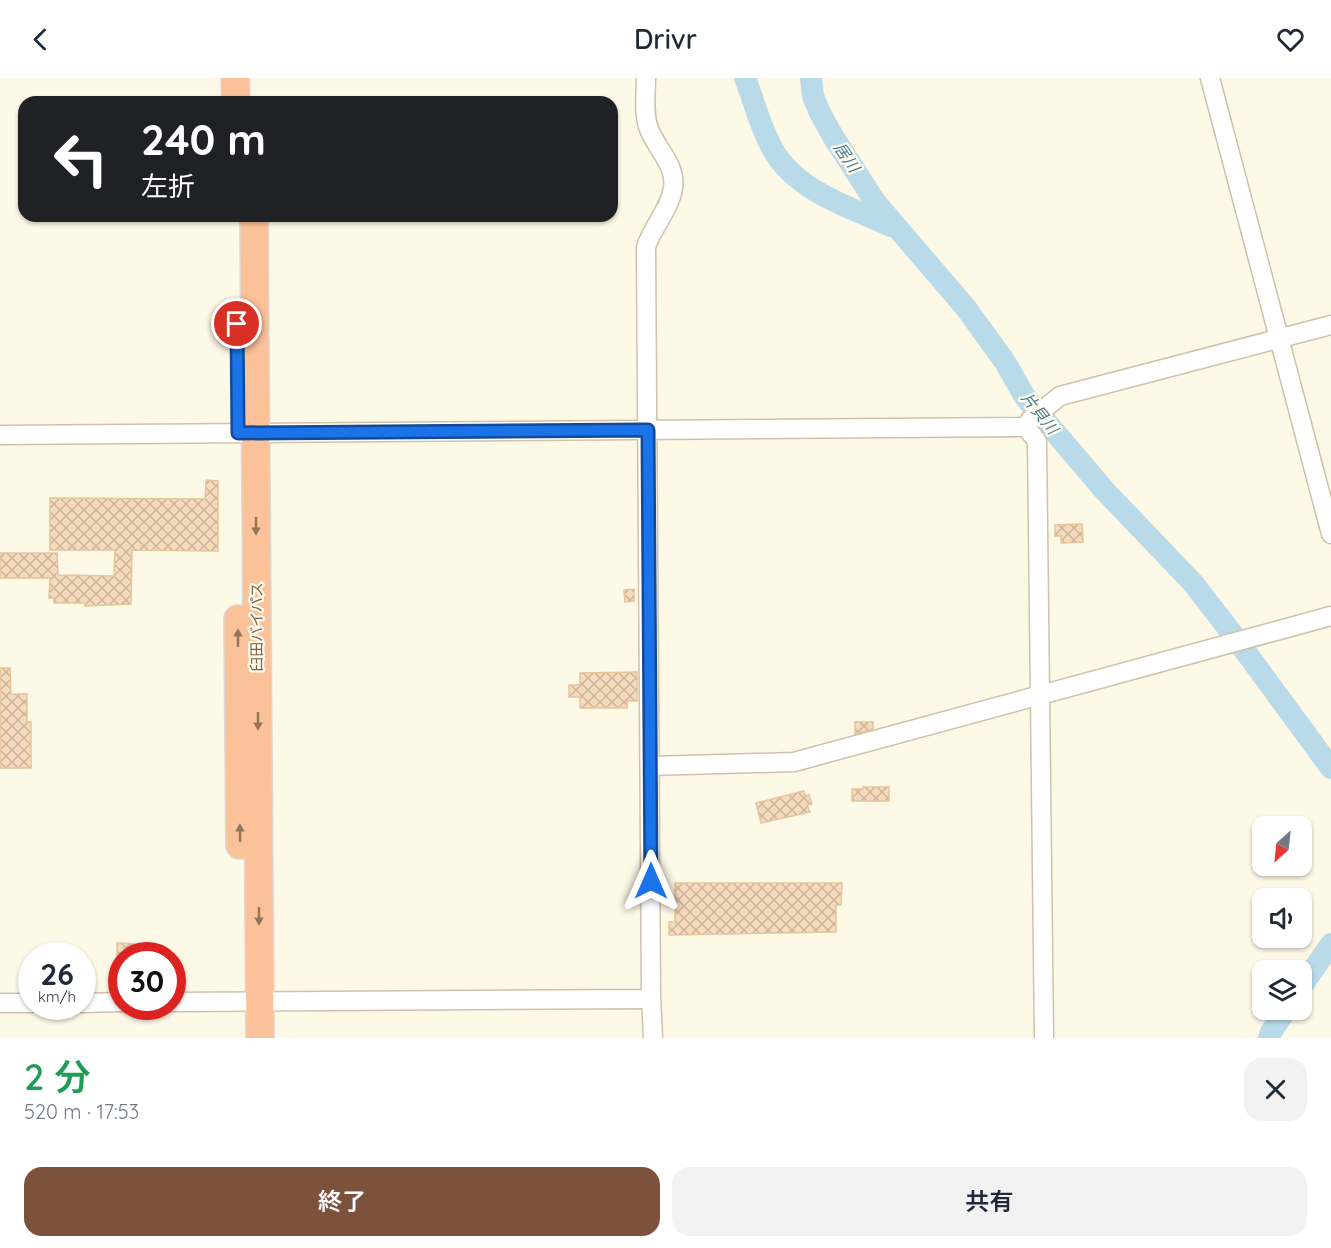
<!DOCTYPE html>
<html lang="ja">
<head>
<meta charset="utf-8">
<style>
  :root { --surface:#fff; --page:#f2f2f3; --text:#1f2937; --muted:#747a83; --accent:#7c523d }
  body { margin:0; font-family:Quicksand,"Noto Sans JP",sans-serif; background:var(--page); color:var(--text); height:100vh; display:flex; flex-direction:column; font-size:22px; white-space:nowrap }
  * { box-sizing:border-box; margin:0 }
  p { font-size:20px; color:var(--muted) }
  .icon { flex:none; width:33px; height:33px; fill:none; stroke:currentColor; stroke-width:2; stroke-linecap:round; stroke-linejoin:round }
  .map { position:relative; height:960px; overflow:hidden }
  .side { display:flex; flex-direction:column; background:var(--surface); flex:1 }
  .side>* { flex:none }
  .top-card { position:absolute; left:18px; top:18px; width:600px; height:126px; border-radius:18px; box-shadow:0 2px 4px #0004; background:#202124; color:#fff; overflow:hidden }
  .needle { width:39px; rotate:207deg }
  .fabs { position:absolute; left:1252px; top:738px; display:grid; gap:12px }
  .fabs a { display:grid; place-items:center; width:60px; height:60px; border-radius:12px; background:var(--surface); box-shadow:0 2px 4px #0004; font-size:30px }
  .speed { position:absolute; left:18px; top:864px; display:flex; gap:12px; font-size:30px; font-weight:700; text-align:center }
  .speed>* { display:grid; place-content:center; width:78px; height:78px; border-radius:50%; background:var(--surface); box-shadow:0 2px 4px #0004; line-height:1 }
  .speed small { font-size:15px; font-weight:400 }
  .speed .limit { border:9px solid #d22; background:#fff; color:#111 }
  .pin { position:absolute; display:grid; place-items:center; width:51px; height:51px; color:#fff; margin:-26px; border:3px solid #fff; border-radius:50%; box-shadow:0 2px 6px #0007 }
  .me { position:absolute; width:66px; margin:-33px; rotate:0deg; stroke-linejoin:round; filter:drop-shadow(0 0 4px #0008) }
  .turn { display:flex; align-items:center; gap:21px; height:126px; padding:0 24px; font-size:27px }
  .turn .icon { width:78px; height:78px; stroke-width:2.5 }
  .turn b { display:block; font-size:42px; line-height:51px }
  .round { display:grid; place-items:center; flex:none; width:63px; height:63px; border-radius:18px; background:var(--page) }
  .headline { display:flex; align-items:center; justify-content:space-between; height:102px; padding:0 24px }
  h1 { font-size:36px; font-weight:600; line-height:45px; color:#1e9e55 }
  .action { display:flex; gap:12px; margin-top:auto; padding:12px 24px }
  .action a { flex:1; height:69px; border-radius:18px; background:var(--accent); color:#fff; font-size:24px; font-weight:600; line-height:69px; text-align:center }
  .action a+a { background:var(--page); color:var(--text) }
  header { display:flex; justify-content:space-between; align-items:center; height:78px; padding:0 24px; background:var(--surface); font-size:27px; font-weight:600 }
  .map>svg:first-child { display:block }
</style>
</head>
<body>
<header><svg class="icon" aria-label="back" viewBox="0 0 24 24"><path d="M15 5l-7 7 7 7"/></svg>Drivr<svg class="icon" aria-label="heart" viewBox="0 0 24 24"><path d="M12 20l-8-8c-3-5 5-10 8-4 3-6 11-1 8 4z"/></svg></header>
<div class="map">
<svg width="1331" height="960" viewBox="0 0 1331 960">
  <defs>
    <pattern id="building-cross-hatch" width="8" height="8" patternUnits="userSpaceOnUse" patternTransform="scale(1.5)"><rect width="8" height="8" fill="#f5dbbc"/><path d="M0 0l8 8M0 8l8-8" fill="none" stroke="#cbb59b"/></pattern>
  </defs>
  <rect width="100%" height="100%" fill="#fef8e6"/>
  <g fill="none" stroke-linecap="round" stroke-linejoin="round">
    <!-- river -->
    <path stroke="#b9dbe9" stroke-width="22" d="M745 0C754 23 760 48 772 70 795 113 850 129 891 148
      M811 0 813 18 820 35 834 60 876 125 966 230 1005 284 1025 319 1105 413 1193 505 1234 558 1331 690
      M1302 908 1331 866
      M1269 960 1271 954 1286 932"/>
  </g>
  <!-- building -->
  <path fill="url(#building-cross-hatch)" stroke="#e8c49b" stroke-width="1.5" d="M206 402 218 403V473L132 472 131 526 85 528V525H54V520H49L50 500H0V475H57L58 497 114 498 115 472H50V420L205 421Z
    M1082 446 1083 464 1061 465V458H1055V447Z
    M634 511V523L625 524 624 512Z
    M0 590H10L11 616H27V644H31V690H0Z
    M637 594V623H627V630H580V619H569V607H580V595Z
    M855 644H873V651L855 656Z
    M863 709H889V723H852V711H863Z
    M804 713 805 718 809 717 812 726 807 727 810 734 761 745 756 725Z
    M675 805H842L841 827H836V854L669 857V844H675Z
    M117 865 160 867V878H117Z"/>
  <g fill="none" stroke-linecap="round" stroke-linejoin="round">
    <defs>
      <path id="minor" d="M646 0C646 16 643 36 649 51 656 70 677 88 673 110 670 131 653 148 646 169L651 919 653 960
        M1210 0 1331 456
        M1026 349 1030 342 1060 318 1331 247
        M0 357 1026 349 1037 363 1044 960
        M650 688 794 684 1331 538
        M172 924 642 921 651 919
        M0 925H32
        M82 925 122 924"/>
      <path id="highway" d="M235 0 236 24
        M254 138 260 960
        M238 541 240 767"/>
    </defs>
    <!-- minor casing -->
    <use href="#minor" stroke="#d0c1ab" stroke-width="21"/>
    <!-- highway casing -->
    <use href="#highway" stroke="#dfd9d3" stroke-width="30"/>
    <!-- minor -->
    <use href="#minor" stroke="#fff" stroke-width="18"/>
    <!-- highway -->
    <use href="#highway" stroke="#fbc199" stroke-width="27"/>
  </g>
  <!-- one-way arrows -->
  <defs><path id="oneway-solid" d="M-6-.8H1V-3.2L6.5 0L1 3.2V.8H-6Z" transform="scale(1.5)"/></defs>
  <g fill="#937459">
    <use href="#oneway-solid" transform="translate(256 448) rotate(90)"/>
    <use href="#oneway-solid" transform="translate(238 560) rotate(-90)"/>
    <use href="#oneway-solid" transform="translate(258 643) rotate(90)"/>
    <use href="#oneway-solid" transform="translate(240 755) rotate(-91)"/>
    <use href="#oneway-solid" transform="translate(259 838) rotate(90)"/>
  </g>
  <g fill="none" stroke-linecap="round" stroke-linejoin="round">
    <defs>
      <path id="route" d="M237 246 238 355 648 352 651 803"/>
    </defs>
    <!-- route casing -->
    <use href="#route" stroke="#114b97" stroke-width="15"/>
    <!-- route -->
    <use href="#route" stroke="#1a73e8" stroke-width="10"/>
  </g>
  <g text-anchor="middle" stroke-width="4.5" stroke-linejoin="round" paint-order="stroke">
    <!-- street labels -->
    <g font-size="15" fill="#796149" stroke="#fffbed">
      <text transform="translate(257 549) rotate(-90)" y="5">臼田バイパス</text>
    </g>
    <!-- water labels -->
    <g font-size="16" font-style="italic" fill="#437b94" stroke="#fffbed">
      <text transform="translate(847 79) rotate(55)" y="6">居川</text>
      <text transform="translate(1040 335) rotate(51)" y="6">片貝川</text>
    </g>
  </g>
</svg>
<div class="fabs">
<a><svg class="needle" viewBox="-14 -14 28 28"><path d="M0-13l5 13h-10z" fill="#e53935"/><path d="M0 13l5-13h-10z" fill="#747a83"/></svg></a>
<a><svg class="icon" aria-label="sound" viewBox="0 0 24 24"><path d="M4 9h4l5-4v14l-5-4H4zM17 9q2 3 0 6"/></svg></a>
<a><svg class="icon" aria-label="layers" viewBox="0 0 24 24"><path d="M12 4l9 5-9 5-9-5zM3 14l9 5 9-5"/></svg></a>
</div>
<div class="speed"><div>26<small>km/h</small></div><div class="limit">30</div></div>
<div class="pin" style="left:237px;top:246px;background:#d93025"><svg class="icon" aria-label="arrive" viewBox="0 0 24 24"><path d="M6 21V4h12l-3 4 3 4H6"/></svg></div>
<svg class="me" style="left:651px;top:803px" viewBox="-20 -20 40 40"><path d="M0-17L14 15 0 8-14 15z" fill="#1a73e8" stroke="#fff" stroke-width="4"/></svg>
<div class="top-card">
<div class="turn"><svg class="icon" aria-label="left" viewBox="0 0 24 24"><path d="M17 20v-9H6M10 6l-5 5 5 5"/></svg><div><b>240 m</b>左折</div></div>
</div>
</div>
<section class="side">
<div class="headline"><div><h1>2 分</h1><p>520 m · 17:53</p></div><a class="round"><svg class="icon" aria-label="close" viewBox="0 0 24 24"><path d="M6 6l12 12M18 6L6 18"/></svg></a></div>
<div class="action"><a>終了</a><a>共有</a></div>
</section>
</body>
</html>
